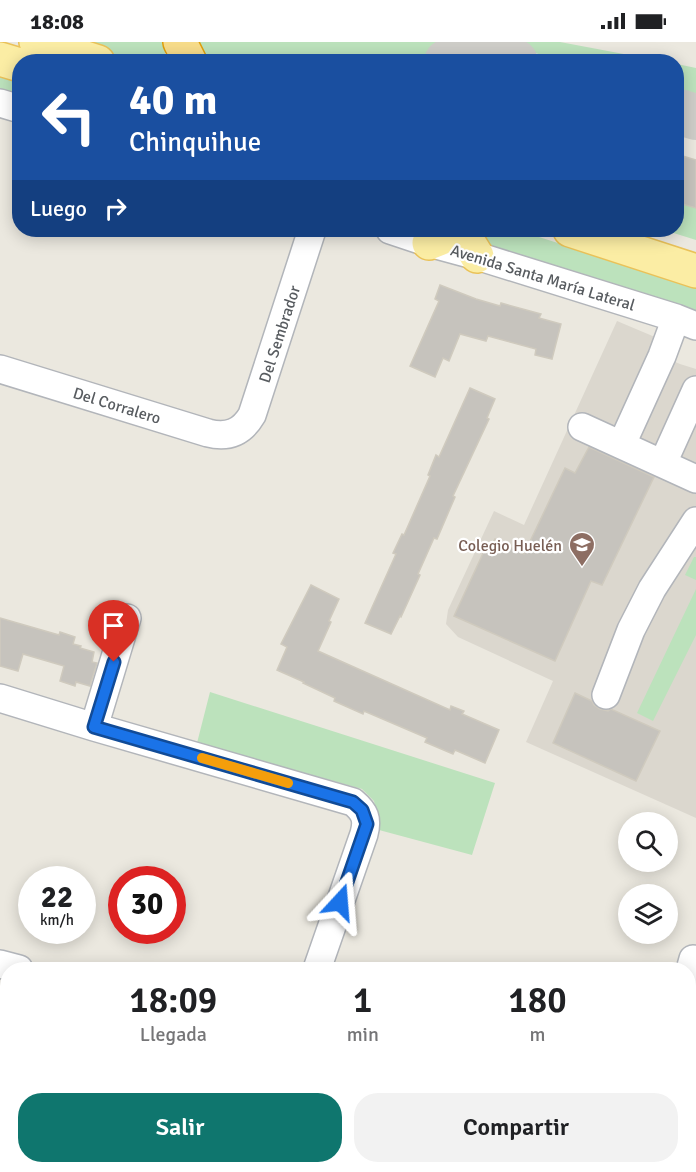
<!DOCTYPE html>
<html lang="es">
<head>
<meta charset="utf-8">
<style>
  :root { --surface:#fff; --page:#f2f2f2; --text:#202124; --muted:#757577; --accent:#0f766e }
  body { margin:0; font-family:Signika,sans-serif; background:var(--page); color:var(--text); height:100vh; display:flex; flex-direction:column; font-size:22px; white-space:nowrap }
  * { box-sizing:border-box; margin:0 }
  p { font-size:20px; color:var(--muted) }
  .icon { flex:none; width:33px; height:33px; fill:none; stroke:currentColor; stroke-width:2; stroke-linecap:round; stroke-linejoin:round }
  .map { position:relative; flex:1; overflow:hidden }
  .side { position:absolute; left:0px; top:920px; width:696px; height:212px; display:flex; flex-direction:column; background:var(--surface); border-radius:24px 24px 0 0; box-shadow:0 3px 15px #0003 }
  .side>* { flex:none }
  .banner { position:absolute; left:12px; top:12px; width:672px; height:183px; border-radius:24px; box-shadow:0 3px 15px #0003; background:#1a4fa0; color:#fff; overflow:hidden }
  .controls { position:absolute; left:618px; top:770px; display:grid; gap:12px }
  .controls a { display:grid; place-items:center; width:60px; height:60px; border-radius:50%; background:var(--surface); box-shadow:0 3px 15px #0003; font-size:30px }
  .speed { position:absolute; left:18px; top:824px; display:flex; gap:12px; font-size:30px; font-weight:700; text-align:center }
  .speed>* { display:grid; place-content:center; width:78px; height:78px; border-radius:50%; background:var(--surface); box-shadow:0 3px 15px #0003; line-height:1 }
  .speed small { font-size:15px; font-weight:400 }
  .speed .limit { border:9px solid #d22; background:#fff; color:#111 }
  .pin { position:absolute; display:grid; place-items:center; width:51px; height:51px; color:#fff; margin:-62px -26px; border-radius:50% 50% 50% 0; rotate:-45deg; box-shadow:0 0 6px #0007 }
  .pin .icon { rotate:45deg }
  .me { position:absolute; width:66px; margin:-33px; rotate:19deg; stroke-linejoin:round; filter:drop-shadow(0 0 4px #0008) }
  .turn { display:flex; align-items:center; gap:21px; height:126px; padding:0 18px; font-size:27px }
  .turn .icon { width:78px; height:78px; stroke-width:2.5 }
  .turn b { display:block; font-size:42px; line-height:51px }
  .then { display:flex; align-items:center; height:57px; padding:0 18px; background:#0003; gap:12px; font-size:22px }
  .eta { display:flex; justify-content:space-evenly; align-items:center; height:102px; text-align:center }
  .eta b { font-size:36px; font-weight:600; line-height:42px }
  .button { display:flex; gap:12px; margin-top:auto; padding:12px 18px }
  .button a { flex:1; height:69px; border-radius:24px; background:var(--accent); color:#fff; font-size:24px; font-weight:600; line-height:69px; text-align:center }
  .button a+a { background:var(--page); color:var(--text) }
  .status { display:flex; justify-content:space-between; align-items:center; height:42px; padding:0 30px; background:var(--surface); direction:ltr }
  .status svg { height:16px; fill:currentColor }
  .map>svg:first-child { display:block }
</style>
</head>
<body>
<div class="status"><b>18:08</b><svg viewBox="0 0 49 12"><path d="M0 12V9h3v3zM5 12V6h3v6zM10 12V3h3v9zM15 12V0h3v12zM26 1h20v11H26zM47 4h2v5h-2z"/></svg></div>
<div class="map">
<svg width="696" height="1130" viewBox="0 0 696 1130">
  <rect width="100%" height="100%" fill="#ebe8df"/>
  <!-- education -->
  <path fill="#dbd7ce" d="M617 279 662 298 656 312 680 322 696 327V776L526 700 553 639 458 595 446 582 448 568 494 469 524 483Z"/>
  <!-- green -->
  <path fill="#bce2bc" d="M71 0H169L162 20 134 19Z
    M197 0H463L443 11 440 20 203 19Z
    M497 0H560L661 19H563Z
    M677 22 696 26V61L677 55Z
    M0 27 19 33V57L0 51Z
    M677 160 696 166V198L664 188H676Z
    M467 188H517L696 245V274L483 206Z
    M694 515H696V538L685 533Z
    M696 547V593L653 679 637 671Z
    M210 650 495 741 472 813 379 788 374 759 362 747 197 701Z"/>
  <g fill="none" stroke-linecap="round" stroke-linejoin="round">
    <!-- taxiway -->
    <path stroke="#cecdc8" stroke-width="46" d="M447 20 463 11 488 10 515 20
      M676 69 696 75"/>
  </g>
  <!-- building -->
  <path fill="#c6c3bd" stroke="#cfcabe" stroke-width="1.5" d="M676 112 696 118V166L676 160Z
    M440 243 476 257 500 264 501 261 541 272 539 276 561 282 552 317 535 313 536 307 488 294 486 299 460 292 449 319 443 316 435 335 410 324 439 259 435 257Z
    M470 346 495 357 487 376 489 377 453 454 455 455 437 497 434 496 418 532 420 533 401 575 400 574 391 592 365 581 396 512 393 511 402 492 404 493 430 434 428 433 436 413 439 415Z
    M589 405 654 435 602 543 591 539 555 619 454 574 485 507 489 509 495 497 524 512 565 426 575 431Z
    M311 543 339 557 329 579 331 580 318 609 450 668 451 664 464 669 462 672 499 688 485 721 455 708 453 712 425 700 427 696 364 669 363 672 334 659 335 656 303 641 304 640 277 628 287 605 281 602Z
    M0 576 59 593 60 590 75 595 73 602 81 604 80 606 94 610 92 620 97 621 90 644 76 640 75 644 60 639 64 624 23 612 18 629 0 624Z
    M575 651 592 659 594 663 600 667 608 669 611 667 660 689 636 739 553 701Z"/>
  <g fill="none" stroke-linecap="round" stroke-linejoin="round">
    <defs>
      <path id="minor" d="M0 61 20 67
        M390 188 429 201 477 214 676 276 696 284
        M0 327 208 391C228 396 242 390 252 373L312 188
        M582 385 696 437
        M622 402 662 314 676 276
        M663 421 696 348
        M606 653 631 588 652 547 696 479
        M0 656 94 685 353 760C365 770 368 777 364 792L317 927
        M94 685 127 576
        M0 922 19 927
        M688 935 693 917
        M644 1124 653 1130
        M257 1130 263 1124
        M600 1130 604 1124"/>
      <path id="major" d="M36 0 98 20
        M0 17 20 23
        M461 188 477 214
        M570 188 696 229
        M429 201 444 195 452 188"/>
      <path id="highway" d="M180 0 190 20"/>
    </defs>
    <!-- minor casing -->
    <use href="#minor" stroke="#b2b5ba" stroke-width="30"/>
    <!-- major casing -->
    <use href="#major" stroke="#eac259" stroke-width="36"/>
    <!-- highway casing -->
    <use href="#highway" stroke="#e09e0a" stroke-width="36"/>
    <!-- minor -->
    <use href="#minor" stroke="#fff" stroke-width="27"/>
    <!-- major -->
    <use href="#major" stroke="#fbeda4" stroke-width="33"/>
    <!-- highway -->
    <use href="#highway" stroke="#f7dc8a" stroke-width="33"/>
  </g>
  <g fill="none" stroke-linecap="round" stroke-linejoin="round">
    <defs>
      <path id="route" d="M114 620 94 685 353 760 362 768 367 782 340 860"/>
    </defs>
    <!-- route casing -->
    <use href="#route" stroke="#114b97" stroke-width="15"/>
    <!-- route -->
    <use href="#route" stroke="#1a73e8" stroke-width="10"/>
    <!-- slow -->
    <path stroke="#f59e0b" stroke-width="10" d="M202 716 288 741"/>
  </g>
  <!-- icons -->
  <defs>
    <symbol id="school-pin" viewBox="-11 -11 22 30"><path d="M0 17L-7.5 6A9.5 9.5 0 1 1 7.5 6Z" fill="#8d6e63" stroke="#fff"/><path d="M0-5L7-2L0 1L-7-2ZM-4 1L0 2.5L4 1V4Q0 6-4 4Z" fill="#fff"/></symbol>
  </defs>
  <g fill-rule="evenodd">
    <use href="#school-pin" x="567" y="488" width="30" height="40"/>
  </g>
  <g text-anchor="middle" stroke-width="4.5" stroke-linejoin="round" paint-order="stroke">
    <!-- street labels -->
    <g font-size="16" fill="#585c60" stroke="#fff">
      <text transform="translate(543 235) rotate(17)" y="6">Avenida Santa María Lateral</text>
      <text transform="translate(279 292) rotate(-72)" y="6">Del Sembrador</text>
      <text transform="translate(117 363) rotate(17)" y="6">Del Corralero</text>
    </g>
    <!-- education labels -->
    <g font-size="16" fill="#785e54" stroke="#fff" text-anchor="end">
      <text x="562" y="509">Colegio Huelén</text>
    </g>
  </g>
</svg>
<div class="controls">
<a><svg class="icon" aria-label="search" viewBox="0 0 24 24"><circle cx="10" cy="10" r="6"/><path d="M15 15l6 6"/></svg></a>
<a><svg class="icon" aria-label="layers" viewBox="0 0 24 24"><path d="M12 4l9 5-9 5-9-5zM3 14l9 5 9-5"/></svg></a>
</div>
<div class="speed"><div>22<small>km/h</small></div><div class="limit">30</div></div>
<div class="pin" style="left:114px;top:620px;background:#d93025"><svg class="icon" aria-label="arrive" viewBox="0 0 24 24"><path d="M6 21V4h12l-3 4 3 4H6"/></svg></div>
<svg class="me" style="left:340px;top:860px" viewBox="-20 -20 40 40"><path d="M0-17L14 15 0 8-14 15z" fill="#1a73e8" stroke="#fff" stroke-width="4"/></svg>
<div class="banner">
<div class="turn"><svg class="icon" aria-label="left" viewBox="0 0 24 24"><path d="M17 20v-9H6M10 6l-5 5 5 5"/></svg><div><b>40 m</b>Chinquihue</div></div>
<div class="then">Luego<svg class="icon" aria-label="right" viewBox="0 0 24 24"><path d="M7 20v-9h11M14 6l5 5-5 5"/></svg></div>
</div>
<section class="side">
<div class="eta">
<div><b>18:09</b><p>Llegada</p></div>
<div><b>1</b><p>min</p></div>
<div><b>180</b><p>m</p></div>
</div>
<div class="button"><a>Salir</a><a>Compartir</a></div>
</section>
</div>
</body>
</html>
